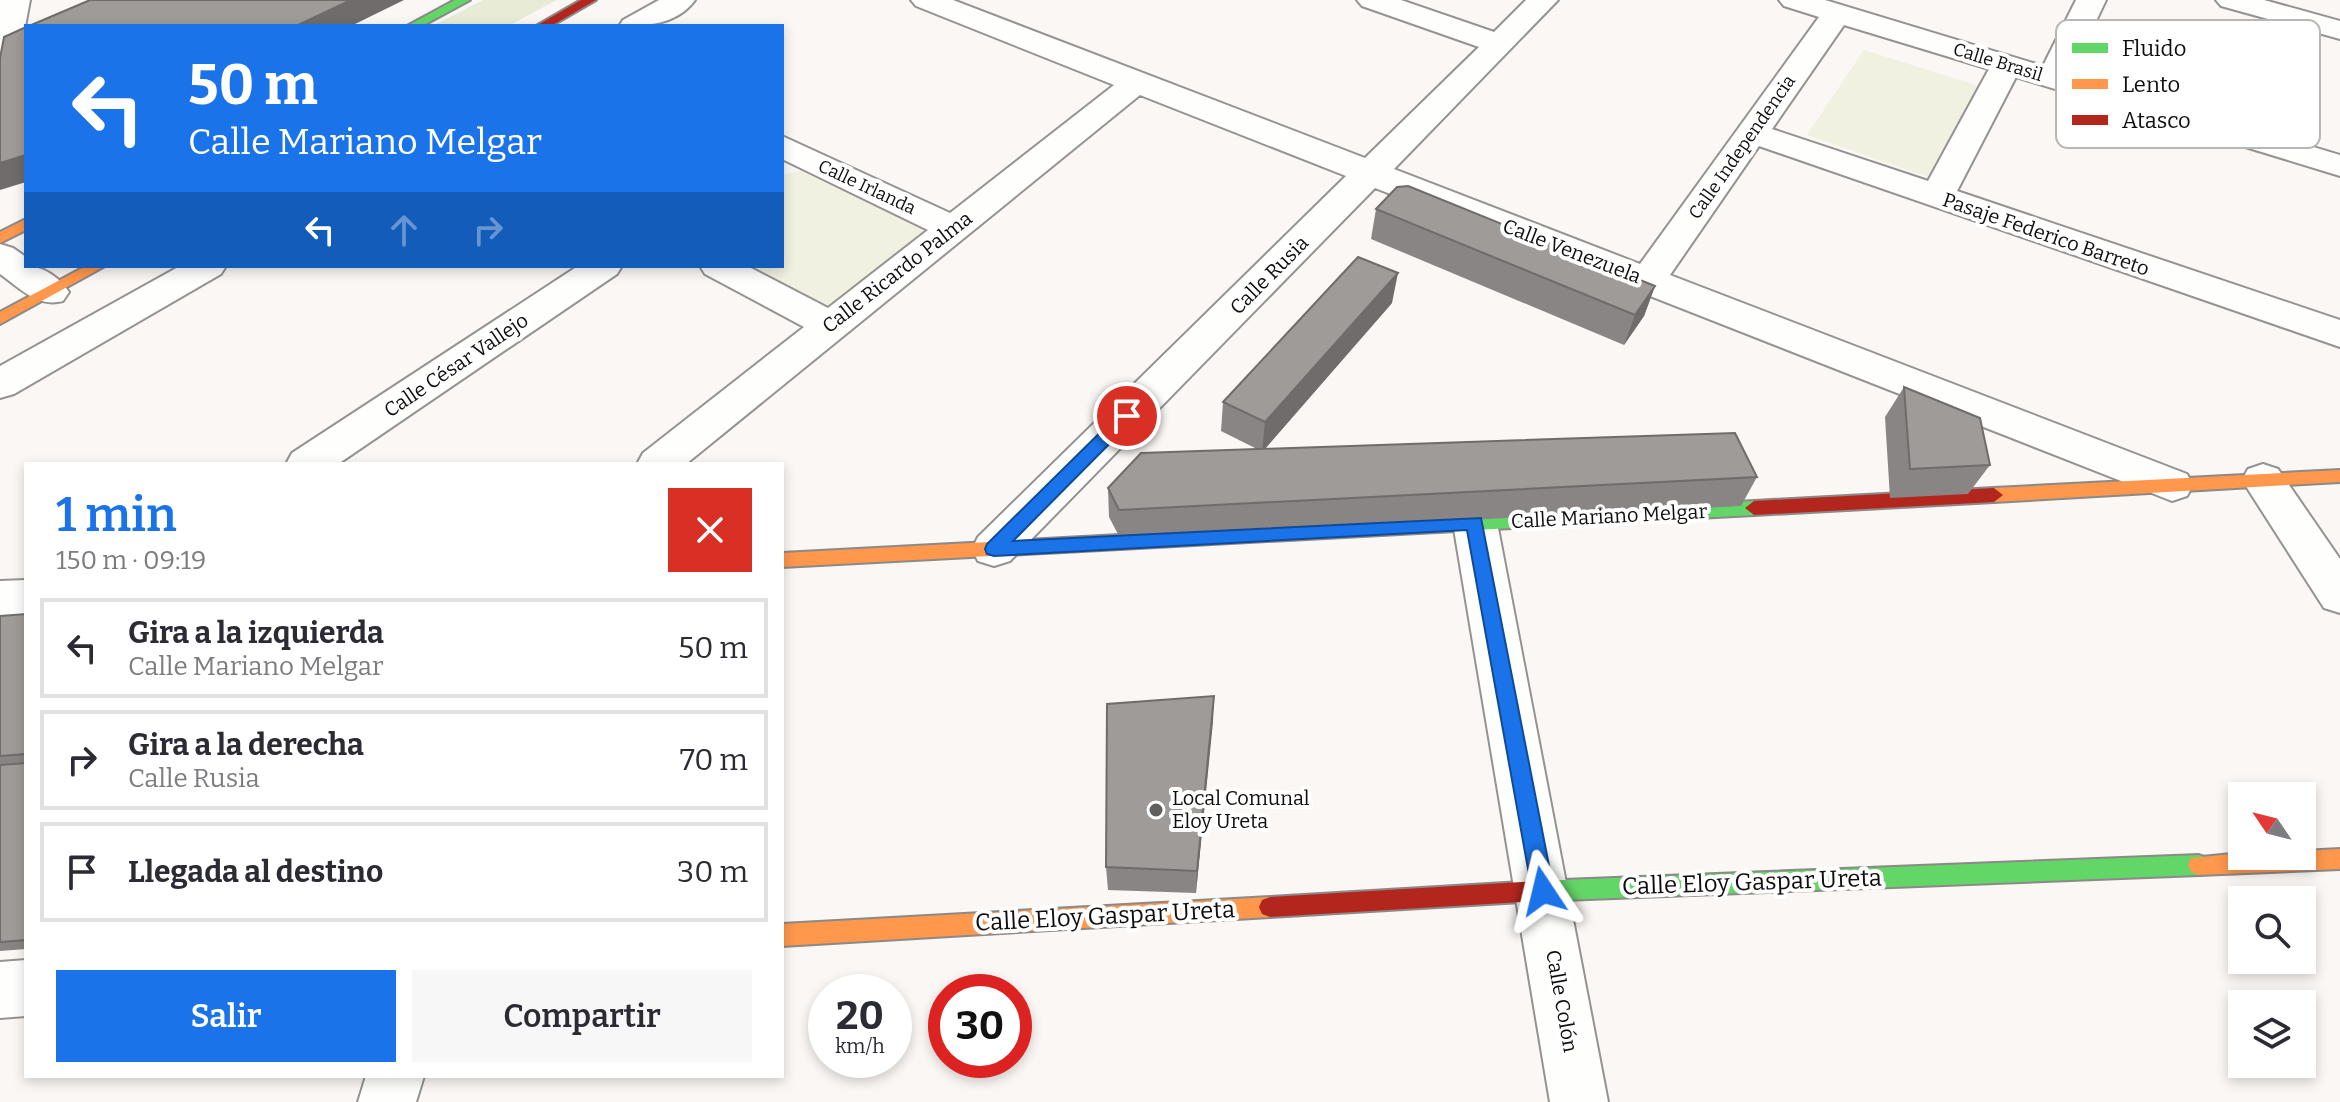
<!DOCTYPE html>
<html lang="es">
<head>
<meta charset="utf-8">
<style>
  :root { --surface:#fff; --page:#f7f7f7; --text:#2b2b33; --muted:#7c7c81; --line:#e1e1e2; --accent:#1a73e8 }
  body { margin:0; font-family:Bitter,serif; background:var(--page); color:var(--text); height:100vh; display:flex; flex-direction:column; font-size:30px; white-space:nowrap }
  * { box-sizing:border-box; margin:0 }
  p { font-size:26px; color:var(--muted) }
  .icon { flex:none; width:44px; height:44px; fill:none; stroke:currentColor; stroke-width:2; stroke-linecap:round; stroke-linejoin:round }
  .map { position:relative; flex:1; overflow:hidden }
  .details { position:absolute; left:24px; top:462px; width:760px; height:616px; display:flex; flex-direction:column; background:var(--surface); border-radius:0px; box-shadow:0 4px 12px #0003 }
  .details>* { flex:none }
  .banner { position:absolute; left:24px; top:24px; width:760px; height:244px; border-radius:0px; box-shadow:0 4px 12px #0003; background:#1a73e8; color:#fff; overflow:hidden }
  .needle { width:52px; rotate:305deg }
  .controls { position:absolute; left:2228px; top:782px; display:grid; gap:16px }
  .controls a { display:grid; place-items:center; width:88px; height:88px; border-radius:0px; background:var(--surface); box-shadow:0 4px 12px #0003; font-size:40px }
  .speed { position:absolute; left:808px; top:974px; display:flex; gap:16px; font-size:40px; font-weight:700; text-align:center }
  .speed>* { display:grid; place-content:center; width:104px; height:104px; border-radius:50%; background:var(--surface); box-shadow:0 4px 12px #0003; line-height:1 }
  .speed small { font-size:20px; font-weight:400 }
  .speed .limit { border:12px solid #d22; background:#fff; color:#111 }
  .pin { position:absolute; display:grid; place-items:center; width:68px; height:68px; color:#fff; margin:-34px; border:4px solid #fff; border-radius:50%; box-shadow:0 2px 8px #0007 }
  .me { position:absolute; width:88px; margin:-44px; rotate:350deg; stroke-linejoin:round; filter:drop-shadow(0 0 6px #0008) }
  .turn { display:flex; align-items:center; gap:28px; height:168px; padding:0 32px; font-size:36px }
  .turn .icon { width:104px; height:104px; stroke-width:2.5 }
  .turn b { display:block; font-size:56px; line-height:68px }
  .lanes { display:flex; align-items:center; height:76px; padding:0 32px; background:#0003; justify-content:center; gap:40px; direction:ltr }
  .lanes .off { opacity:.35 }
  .round { display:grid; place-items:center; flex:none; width:84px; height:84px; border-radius:0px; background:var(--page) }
  .summary { display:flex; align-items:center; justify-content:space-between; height:136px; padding:0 32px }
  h1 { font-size:48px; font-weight:600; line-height:60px; color:var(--accent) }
  .button { display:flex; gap:16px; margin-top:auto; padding:16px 32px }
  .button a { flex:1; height:92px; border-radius:0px; background:var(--accent); color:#fff; font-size:32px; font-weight:600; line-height:92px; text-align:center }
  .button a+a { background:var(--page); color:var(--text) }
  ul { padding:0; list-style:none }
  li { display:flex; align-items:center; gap:24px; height:100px; margin:0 16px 12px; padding:0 16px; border:4px solid var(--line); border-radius:0px }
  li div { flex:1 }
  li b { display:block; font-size:30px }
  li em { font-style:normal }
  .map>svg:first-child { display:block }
</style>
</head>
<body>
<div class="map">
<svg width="2340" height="1102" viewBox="0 0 2340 1102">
  <rect width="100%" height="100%" fill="#faf7f4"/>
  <!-- green -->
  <path fill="#e8ecd6" d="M483 0H557L508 26H432Z"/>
  <!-- pitch -->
  <path fill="#f0f1e0" d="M1864 50 1979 86 1928 177 1807 135Z
    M800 171 926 230 924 241 849 302 817 305 742 266H782V175Z"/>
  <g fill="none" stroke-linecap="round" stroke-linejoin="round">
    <defs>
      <path id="street" d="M0 0H30L16 75 11 82 0 84Z
        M659 0H695C677 25 646 26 619 26L623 20Z
        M911 0H953L1365 158 1479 47 1362 6 1357 0H1401L1494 32 1526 0H1558L1394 169 1640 264 1819 17 1784 6 1779 0H1825L2043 66 2076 0H2106L2071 74 2340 155V176L2016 77 1957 191 2340 320V347L1759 146 1670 275 2187 474 2193 485 2187 496 2172 501 1375 188 1010 561 994 566 978 561 972 549 978 537 1346 176 1140 95 686 464H637L643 453 804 327 705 274 700 266H747L828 308 928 230 782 159V136L950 213 1114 85 916 6ZM1844 25 1989 69 1928 181 1772 129Z
        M2216 0H2264L2340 21V39L2221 6Z
        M0 244 13 248 26 257V266C43 266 59 277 69 292L63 301C37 308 20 288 0 274Z
        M180 266H226L221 274 14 394 0 398V366Z
        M578 266H622L617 274 338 464H286L292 453Z
        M2263 464 2278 469 2340 559V613L2324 608 2242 480 2248 469Z
        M1475 506 1490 511 1497 523 1608 1102H1550L1453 523 1460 511Z
        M26 580V616L0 617V581Z
        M26 960V1016L0 1018V962Z
        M366 1076H424L416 1102H358Z"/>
      <path id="fast" d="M455 0H470L422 26H407Z
        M1754 501 1763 508 1754 515 1120 549 1114 547 1111 542 1114 537 1120 535Z
        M2199 855 2207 858 2210 865 2207 872 2199 875 1538 901 1530 898 1527 891 1530 884 1538 881Z"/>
      <path id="slow" d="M26 219V230L0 243V232Z
        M86 266H105L0 324V312Z
        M2340 470V482L1994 502 1985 495 1994 488Z
        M1120 535 1126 537 1129 542 1126 547 1120 549 782 567V553Z
        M2340 849V869L2199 875 2191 872 2188 865 2191 858 2242 853V856H2302V851Z
        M1270 897 1278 900 1281 907 1278 914 1270 917 782 946V924Z"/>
      <path id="jam" d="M581 0H596L551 26H536Z
        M1994 488 2003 495 1994 502 1754 515 1745 508 1754 501Z
        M1538 881 1546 884 1549 891 1546 898 1538 901 1270 917 1262 914 1259 907 1262 900 1270 897Z"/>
    </defs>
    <!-- street casing -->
    <use href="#street" stroke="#949392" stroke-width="4"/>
    <!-- fast casing -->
    <use href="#fast" stroke="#8b8a88" stroke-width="4"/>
    <!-- slow casing -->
    <use href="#slow" stroke="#8b8a88" stroke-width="4"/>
    <!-- jam casing -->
    <use href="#jam" stroke="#8b8a88" stroke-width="4"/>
    <!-- street -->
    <use href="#street" fill="#fefefd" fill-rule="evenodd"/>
    <!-- fast -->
    <use href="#fast" fill="#63d668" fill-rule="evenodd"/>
    <!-- slow -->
    <use href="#slow" fill="#ff974d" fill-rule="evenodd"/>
    <!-- jam -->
    <use href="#jam" fill="#b3261e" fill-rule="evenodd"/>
  </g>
  <!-- wall -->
  <path fill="#888584" d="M1376 209 1655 286 1644 316 1624 345 1371 239Z
    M1392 303 1265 449 1757 477 1741 506 1120 538 1109 517 1108 488 1257 449 1221 431 1223 402Z
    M1904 387 1990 465 1968 494 1890 498 1885 417Z
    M26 614V949L0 951V616Z
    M1214 696 1196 893 1108 890 1106 867Z"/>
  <!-- shaded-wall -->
  <path fill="#6f6c6b" d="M351 0H404L351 26H296Z
    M26 155V182L0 190V163Z
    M1398 273 1392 303 1262 452 1265 422Z
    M1655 286 1644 316 1624 345 1635 315Z
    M1214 696 1213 722 1196 893 1197 871Z"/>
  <!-- building -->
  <path fill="#9e9b99" stroke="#6f6c6b" stroke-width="2" d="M90 0H351L296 26H29Z
    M26 27V155L0 163V58L4 37Z
    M1408 186 1655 286 1635 315 1376 209 1397 187Z
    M1358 257 1398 273 1265 422 1223 402Z
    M1904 387 1980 418 1990 465 1910 469Z
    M1735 433 1757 477 1119 510 1108 488 1141 453Z
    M26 614V754L0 756V616Z
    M1214 696 1197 871 1106 867 1107 704Z
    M26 763V940L0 942V765Z"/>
  <!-- route -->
  <path fill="#1a73e8" stroke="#114b97" stroke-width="2" d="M1127 410 1136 416 1133 420 1013 541 1481 518 1554 891 1550 898 1543 901 1535 898 1532 891 1467 530 994 556 987 554 985 549 987 544 1121 412Z"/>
  <!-- markers -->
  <circle fill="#61605e" stroke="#fff" stroke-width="3" cx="1156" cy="810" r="8"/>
  <g text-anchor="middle" stroke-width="8" stroke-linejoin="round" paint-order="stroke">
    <!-- far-street labels -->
    <g font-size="18" fill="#0e0e0e" stroke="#fff">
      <text transform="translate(1998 62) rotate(17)" y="6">Calle Brasil</text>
      <text transform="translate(1742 147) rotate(-55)" y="6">Calle Independencia</text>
      <text transform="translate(867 187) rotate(25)" y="6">Calle Irlanda</text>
    </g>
    <!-- street labels -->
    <g font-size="20" fill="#0e0e0e" stroke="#fff">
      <text transform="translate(2046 234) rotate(19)" y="7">Pasaje Federico Barreto</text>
      <text transform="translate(1572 251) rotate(21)" y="7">Calle Venezuela</text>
      <text transform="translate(897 272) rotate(-38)" y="7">Calle Ricardo Palma</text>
      <text transform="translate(1269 275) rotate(-45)" y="7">Calle Rusia</text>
      <text transform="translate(456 365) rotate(-34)" y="7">Calle César Vallejo</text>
      <text transform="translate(1609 516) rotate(-3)" y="7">Calle Mariano Melgar</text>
      <text transform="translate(1562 1001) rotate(80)" y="7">Calle Colón</text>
    </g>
    <!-- poi labels -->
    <g font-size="20" fill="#0e0e0e" stroke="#fff" text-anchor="start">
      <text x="1172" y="805">Local Comunal<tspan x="1172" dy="23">Eloy Ureta</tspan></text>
    </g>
    <!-- near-street labels -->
    <g font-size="24" fill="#0e0e0e" stroke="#fff">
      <text transform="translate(1752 882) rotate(-2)" y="8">Calle Eloy Gaspar Ureta</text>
      <text transform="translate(1105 916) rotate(-3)" y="8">Calle Eloy Gaspar Ureta</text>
    </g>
  </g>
  <!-- legend -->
  <rect x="2056" y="20" width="264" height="128" rx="12" fill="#fff" stroke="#b7b7b7" stroke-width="2"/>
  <rect x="2072" y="43" width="36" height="10" fill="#63d668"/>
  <rect x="2072" y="79" width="36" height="10" fill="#ff974d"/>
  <rect x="2072" y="115" width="36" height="10" fill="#b3261e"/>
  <g font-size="22" fill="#0e0e0e">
    <text x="2122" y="56">Fluido</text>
    <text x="2122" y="92">Lento</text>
    <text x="2122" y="128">Atasco</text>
  </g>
</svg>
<div class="controls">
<a><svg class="needle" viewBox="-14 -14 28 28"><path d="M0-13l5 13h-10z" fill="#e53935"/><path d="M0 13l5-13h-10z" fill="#7c7c81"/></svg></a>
<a><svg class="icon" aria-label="search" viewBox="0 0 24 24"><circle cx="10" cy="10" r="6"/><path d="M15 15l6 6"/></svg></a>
<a><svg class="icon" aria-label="layers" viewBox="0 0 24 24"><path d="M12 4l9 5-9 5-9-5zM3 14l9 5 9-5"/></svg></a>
</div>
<div class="speed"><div>20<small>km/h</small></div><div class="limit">30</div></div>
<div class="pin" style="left:1127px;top:416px;background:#d93025"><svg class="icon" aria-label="arrive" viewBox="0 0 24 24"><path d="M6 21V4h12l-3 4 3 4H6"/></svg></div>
<svg class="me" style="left:1543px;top:891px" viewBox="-20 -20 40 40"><path d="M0-17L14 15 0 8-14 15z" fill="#1a73e8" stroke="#fff" stroke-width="4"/></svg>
<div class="banner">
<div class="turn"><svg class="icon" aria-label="left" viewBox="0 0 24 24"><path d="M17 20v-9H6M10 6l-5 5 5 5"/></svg><div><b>50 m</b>Calle Mariano Melgar</div></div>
<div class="lanes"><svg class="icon" aria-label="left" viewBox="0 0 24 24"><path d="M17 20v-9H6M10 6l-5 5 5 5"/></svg><svg class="icon off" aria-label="ahead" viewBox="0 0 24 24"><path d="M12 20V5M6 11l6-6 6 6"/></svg><svg class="icon off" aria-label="right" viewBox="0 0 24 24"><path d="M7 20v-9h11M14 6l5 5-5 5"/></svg></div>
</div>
<section class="details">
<div class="summary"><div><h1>1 min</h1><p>150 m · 09:19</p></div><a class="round" style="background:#d93025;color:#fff"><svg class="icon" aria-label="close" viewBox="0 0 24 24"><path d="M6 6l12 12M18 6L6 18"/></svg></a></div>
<ul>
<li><svg class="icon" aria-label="left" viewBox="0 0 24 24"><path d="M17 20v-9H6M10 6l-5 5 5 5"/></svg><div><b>Gira a la izquierda</b><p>Calle Mariano Melgar</p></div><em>50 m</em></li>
<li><svg class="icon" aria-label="right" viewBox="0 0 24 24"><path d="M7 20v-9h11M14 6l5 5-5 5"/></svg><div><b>Gira a la derecha</b><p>Calle Rusia</p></div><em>70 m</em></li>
<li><svg class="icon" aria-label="arrive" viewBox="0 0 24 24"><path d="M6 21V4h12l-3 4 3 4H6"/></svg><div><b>Llegada al destino</b></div><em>30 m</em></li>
</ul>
<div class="button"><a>Salir</a><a>Compartir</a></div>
</section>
</div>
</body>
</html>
